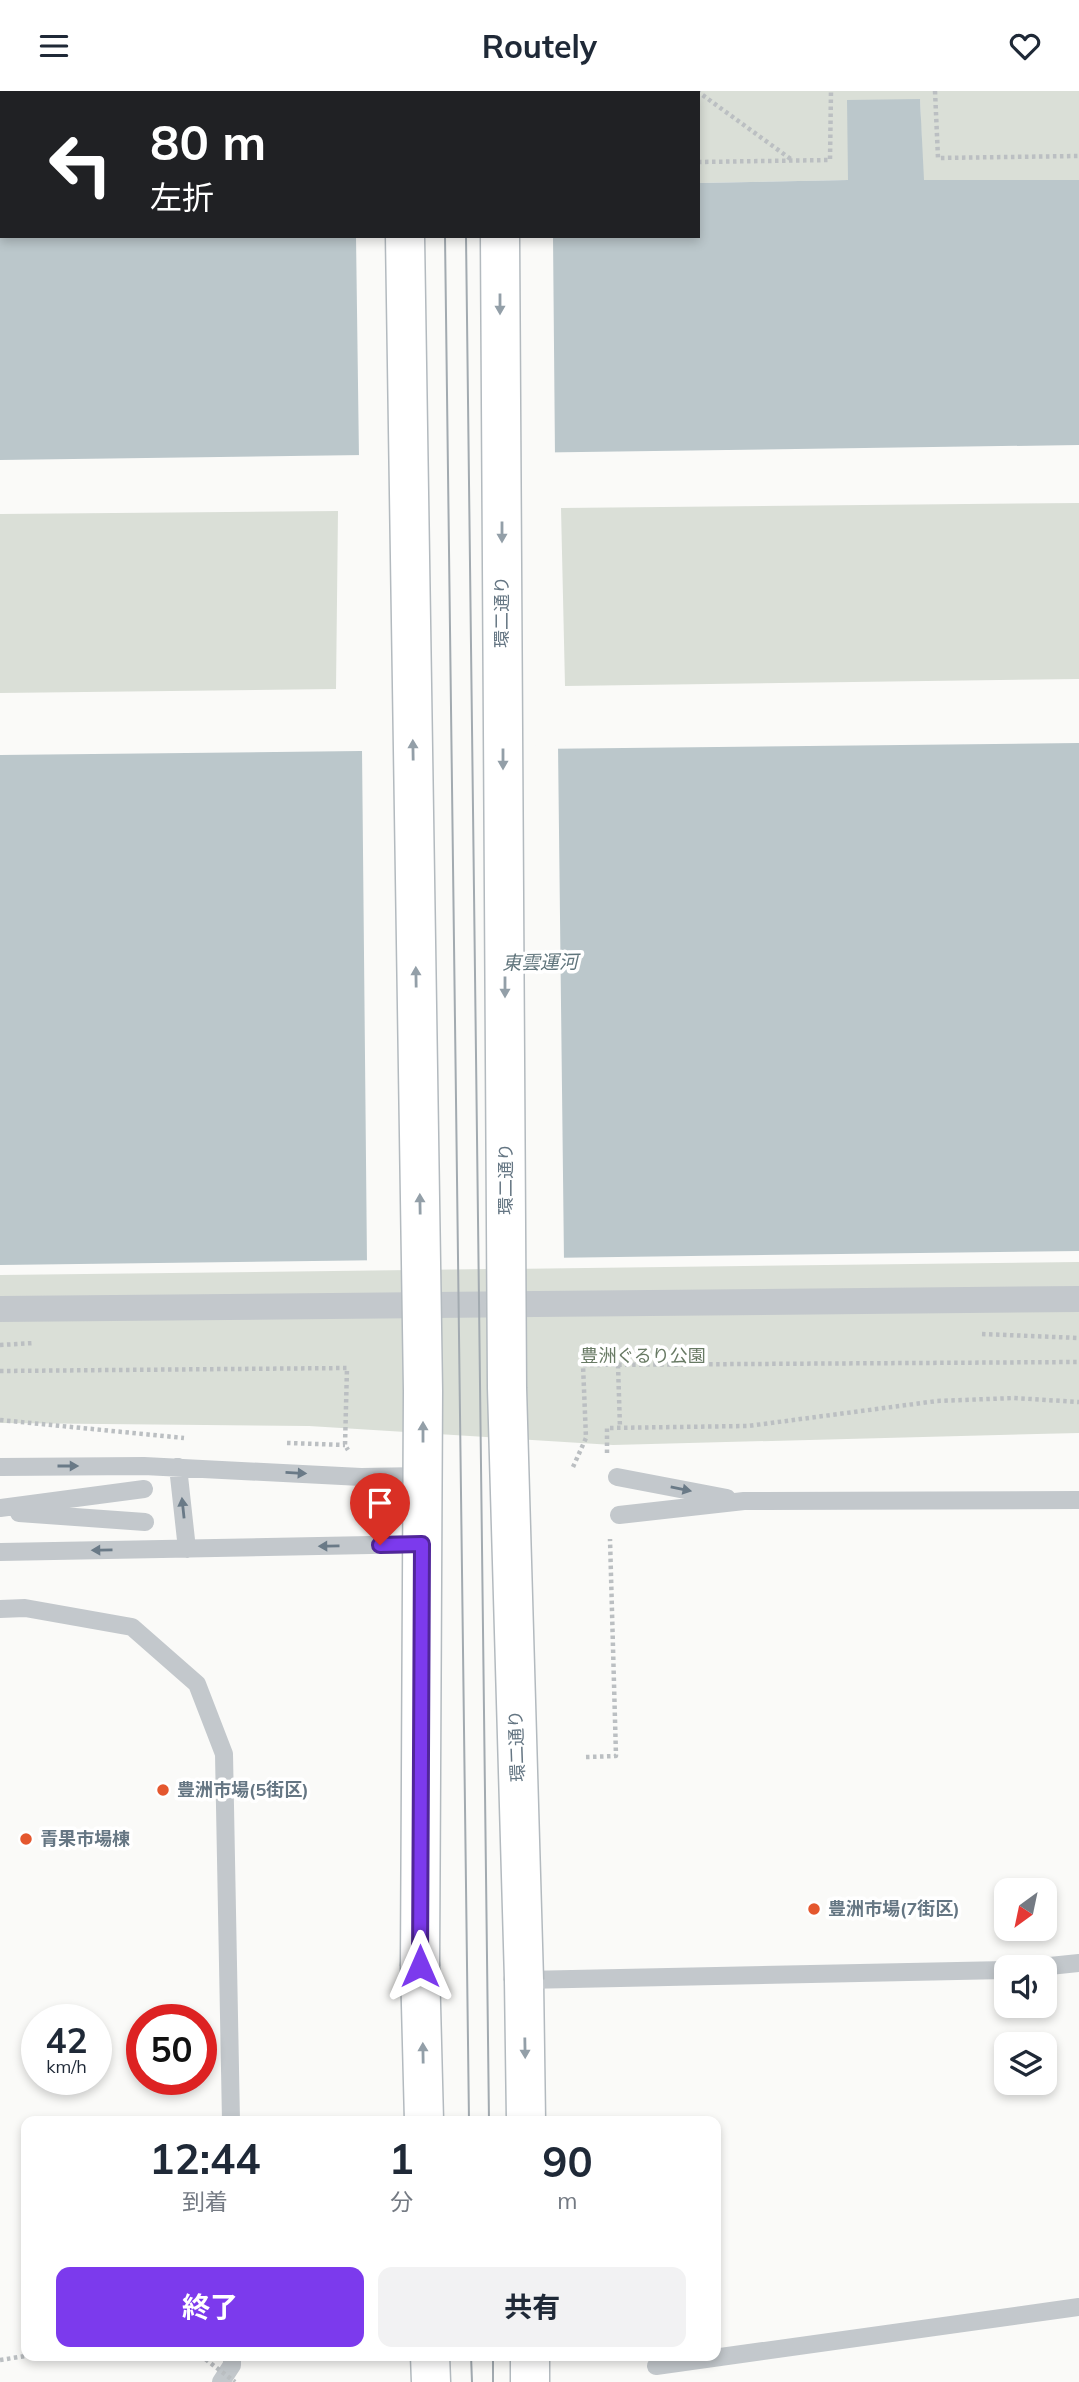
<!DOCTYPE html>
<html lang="ja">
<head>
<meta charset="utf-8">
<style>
  :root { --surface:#fff; --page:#f2f2f3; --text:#1f2937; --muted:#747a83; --accent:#7c3aed }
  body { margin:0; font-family:Mulish,"Noto Sans JP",sans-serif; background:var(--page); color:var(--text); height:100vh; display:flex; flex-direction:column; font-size:26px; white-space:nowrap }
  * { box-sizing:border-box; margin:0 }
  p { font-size:23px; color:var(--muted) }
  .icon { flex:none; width:38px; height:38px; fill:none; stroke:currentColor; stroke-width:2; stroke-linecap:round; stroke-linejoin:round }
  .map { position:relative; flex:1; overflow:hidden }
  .sheet { position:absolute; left:21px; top:2025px; width:700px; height:245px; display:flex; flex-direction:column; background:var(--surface); border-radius:14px; box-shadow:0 4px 10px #0003 }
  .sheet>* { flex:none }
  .top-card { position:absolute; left:0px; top:0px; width:700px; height:147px; box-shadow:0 4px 10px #0003; background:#202124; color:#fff; overflow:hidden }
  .needle { width:46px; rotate:213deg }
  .buttons { position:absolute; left:994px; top:1787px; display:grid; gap:14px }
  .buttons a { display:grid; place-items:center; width:63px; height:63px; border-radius:14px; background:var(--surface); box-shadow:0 4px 10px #0003; font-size:35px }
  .speed { position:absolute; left:21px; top:1913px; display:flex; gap:14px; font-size:35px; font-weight:700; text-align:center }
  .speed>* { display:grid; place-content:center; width:91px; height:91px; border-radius:50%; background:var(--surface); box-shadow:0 4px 10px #0003; line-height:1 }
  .speed small { font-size:18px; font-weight:400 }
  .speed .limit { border:10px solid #d22; background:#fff; color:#111 }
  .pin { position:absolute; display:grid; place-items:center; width:60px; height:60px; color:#fff; margin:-72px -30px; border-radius:50% 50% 50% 0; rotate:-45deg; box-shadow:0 0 7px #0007 }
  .pin .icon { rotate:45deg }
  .me { position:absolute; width:77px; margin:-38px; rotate:0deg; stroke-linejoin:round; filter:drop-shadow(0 0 5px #0008) }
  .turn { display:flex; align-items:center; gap:24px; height:147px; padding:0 35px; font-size:32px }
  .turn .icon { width:91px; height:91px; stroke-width:2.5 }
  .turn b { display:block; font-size:49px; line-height:60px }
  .eta { display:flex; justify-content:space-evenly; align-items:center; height:119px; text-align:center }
  .eta b { font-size:42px; font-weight:700; line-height:49px }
  .action { display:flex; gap:14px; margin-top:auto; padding:14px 35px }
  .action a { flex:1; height:80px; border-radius:14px; background:var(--accent); color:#fff; font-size:28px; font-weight:700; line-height:80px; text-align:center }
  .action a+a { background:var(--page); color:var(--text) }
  header { display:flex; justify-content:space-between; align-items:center; height:91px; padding:0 35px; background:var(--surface); font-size:32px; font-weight:700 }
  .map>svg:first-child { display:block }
</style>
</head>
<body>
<header><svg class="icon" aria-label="menu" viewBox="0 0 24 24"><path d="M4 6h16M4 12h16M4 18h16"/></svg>Routely<svg class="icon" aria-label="heart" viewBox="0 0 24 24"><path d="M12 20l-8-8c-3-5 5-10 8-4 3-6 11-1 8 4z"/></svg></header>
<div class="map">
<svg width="1079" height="2291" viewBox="0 0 1079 2291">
  <rect width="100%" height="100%" fill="#fafaf8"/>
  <!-- green -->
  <path fill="#dadfd7" d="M0 0H1079V89H923L920 8 849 89 698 92V2H2L0 20Z
    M1079 412V588L565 595 561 417Z
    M338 420 336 598 0 602V423Z
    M1079 1171V1342L613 1354 309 1335 0 1332V1184Z"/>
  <!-- water -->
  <path fill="#bbc7cb" d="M920 8 924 89H1079V354L0 369V20L2 145H698V92L848 89 847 9Z
    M1079 652V1160L0 1174V664Z"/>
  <!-- pier -->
  <path fill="#fafaf8" d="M356 145H553L555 365 359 367Z
    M558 654 564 1170 367 1172 362 657Z"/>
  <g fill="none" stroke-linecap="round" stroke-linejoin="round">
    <defs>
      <path id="secondary" d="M403 0V2
        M499 0V2
        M420 1875 424 2030
        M524 1889 526 2030
        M430 2264 431 2291
        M530 2264V2291"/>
    </defs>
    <!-- secondary casing -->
    <use href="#secondary" stroke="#b3babf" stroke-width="41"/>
    <!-- path -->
    <path stroke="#bbbfc2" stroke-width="4.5" stroke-dasharray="3.5 3.5" stroke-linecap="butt" d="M78 0V2
      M697 0 792 69
      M935 0 938 67 1079 65
      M213 2 215 0
      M698 71 830 69 831 0
      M982 1243 1079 1247
      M0 1254 34 1252
      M618 1274 620 1337
      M0 1280 347 1277 345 1354 348 1359
      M0 1329 184 1347
      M287 1352 345 1354
      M607 1362V1337L748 1335 937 1310 1014 1307 1079 1311
      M573 1376 586 1347 583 1274 1079 1271
      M586 1666 616 1665 610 1448
      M0 2269 32 2264"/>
    <!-- service -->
    <path stroke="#c3c8cc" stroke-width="18" d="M0 1376 144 1375 361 1386 422 1385
      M178 1376 187 1458
      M617 1386 727 1407
      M0 1417 144 1398
      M19 1422 145 1431
      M619 1424 744 1410 1079 1409
      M0 1461 422 1453
      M0 1518 25 1517 132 1536 197 1593 224 1663 231 2030
      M1040 1876 1079 1872
      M524 1889 1006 1879
      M656 2275 1079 2216
      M221 2291 232 2274V2264"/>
    <!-- pedestrian -->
    <path stroke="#c3c8cc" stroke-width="26" d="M0 1218 1079 1208"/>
    <!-- secondary -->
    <use href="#secondary" stroke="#fff" stroke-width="38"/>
    <!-- tram -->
    <path stroke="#a2aab0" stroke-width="2" d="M444 0V2
      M465 2V0
      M445 145 469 2030
      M466 145 489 2030
      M471 2264 472 2291
      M493 2264V2291"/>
    <defs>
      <path id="secondary-bridge" d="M405 145 423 1300 420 1875
        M500 145 507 1297 524 1889"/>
    </defs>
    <!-- secondary-bridge casing -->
    <use href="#secondary-bridge" stroke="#b3babf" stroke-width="41" stroke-linecap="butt"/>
    <!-- path-bridge -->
    <path stroke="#bbbfc2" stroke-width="4.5" stroke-dasharray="3.5 3.5" stroke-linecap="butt" d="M200 2264 235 2291"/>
    <!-- secondary-bridge -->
    <use href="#secondary-bridge" stroke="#fff" stroke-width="38"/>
  </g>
  <!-- one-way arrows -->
  <defs><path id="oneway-solid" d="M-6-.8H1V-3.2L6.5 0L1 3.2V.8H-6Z" transform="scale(1.75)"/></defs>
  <g fill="#939fa8">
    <use href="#oneway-solid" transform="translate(500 213) rotate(90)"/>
    <use href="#oneway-solid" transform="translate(502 441) rotate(90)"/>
    <use href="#oneway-solid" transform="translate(413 659) rotate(-91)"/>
    <use href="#oneway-solid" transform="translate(503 668) rotate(90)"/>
    <use href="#oneway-solid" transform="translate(416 886) rotate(-91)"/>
    <use href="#oneway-solid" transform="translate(505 896) rotate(90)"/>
    <use href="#oneway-solid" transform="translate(420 1113) rotate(-91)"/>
    <use href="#oneway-solid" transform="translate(423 1341) rotate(-90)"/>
    <use href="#oneway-solid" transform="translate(525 1957) rotate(89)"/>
    <use href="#oneway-solid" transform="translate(423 1962) rotate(-91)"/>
  </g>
  <g fill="#6a7a87">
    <use href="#oneway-solid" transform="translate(68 1375)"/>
    <use href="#oneway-solid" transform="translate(296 1382) rotate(3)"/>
    <use href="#oneway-solid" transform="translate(681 1398) rotate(11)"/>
    <use href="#oneway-solid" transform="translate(183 1417) rotate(-96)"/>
    <use href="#oneway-solid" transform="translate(329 1455) rotate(179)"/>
    <use href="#oneway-solid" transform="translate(102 1459) rotate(179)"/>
  </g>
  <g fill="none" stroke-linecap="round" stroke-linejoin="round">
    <defs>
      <path id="route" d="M380 1454 422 1453 420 1875"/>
    </defs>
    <!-- route casing -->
    <use href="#route" stroke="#51269a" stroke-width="18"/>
    <!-- route -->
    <use href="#route" stroke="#7c3aed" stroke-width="12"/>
  </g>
  <!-- markers -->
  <g fill="#e4572e" stroke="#fff" stroke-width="2.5">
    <circle cx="163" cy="1699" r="7"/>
    <circle cx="26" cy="1748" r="7"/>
    <circle cx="814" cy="1818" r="7"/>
  </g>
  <g text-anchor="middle" stroke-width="7" stroke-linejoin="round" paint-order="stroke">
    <!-- street labels -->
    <g font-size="18" fill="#657683" stroke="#fff">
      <text transform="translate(502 521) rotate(-90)" y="6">環二通り</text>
      <text transform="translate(506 1088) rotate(-90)" y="6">環二通り</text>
      <text transform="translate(517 1655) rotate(-92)" y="6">環二通り</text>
    </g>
    <!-- park labels -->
    <g font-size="18" fill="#687a64" stroke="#fff">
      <text x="643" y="1271">豊洲ぐるり公園</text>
    </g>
    <!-- poi labels -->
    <g font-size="18" font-weight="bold" fill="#657683" stroke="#fff" text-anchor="start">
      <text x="177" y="1705">豊洲市場(5街区)</text>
      <text x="40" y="1754">青果市場棟</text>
      <text x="828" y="1824">豊洲市場(7街区)</text>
    </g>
    <!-- water labels -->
    <g font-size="19" font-style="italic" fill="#60757c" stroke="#fff">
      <text transform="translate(540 871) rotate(-1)" y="7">東雲運河</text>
    </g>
  </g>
</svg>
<div class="buttons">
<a><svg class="needle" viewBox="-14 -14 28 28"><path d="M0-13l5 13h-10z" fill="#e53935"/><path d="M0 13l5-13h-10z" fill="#747a83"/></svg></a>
<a><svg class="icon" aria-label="sound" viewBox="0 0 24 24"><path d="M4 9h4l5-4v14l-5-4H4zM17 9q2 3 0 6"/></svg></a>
<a><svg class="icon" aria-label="layers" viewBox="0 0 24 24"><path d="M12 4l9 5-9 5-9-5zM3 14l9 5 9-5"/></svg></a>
</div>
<div class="speed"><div>42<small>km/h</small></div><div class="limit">50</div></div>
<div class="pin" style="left:380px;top:1454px;background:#d93025"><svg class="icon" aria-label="arrive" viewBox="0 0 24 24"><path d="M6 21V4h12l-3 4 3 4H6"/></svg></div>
<svg class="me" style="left:420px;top:1875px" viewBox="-20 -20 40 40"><path d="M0-17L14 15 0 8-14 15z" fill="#7c3aed" stroke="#fff" stroke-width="4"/></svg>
<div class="top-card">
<div class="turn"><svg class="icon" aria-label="left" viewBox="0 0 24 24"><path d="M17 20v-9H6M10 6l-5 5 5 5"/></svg><div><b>80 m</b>左折</div></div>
</div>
<section class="sheet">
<div class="eta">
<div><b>12:44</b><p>到着</p></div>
<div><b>1</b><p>分</p></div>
<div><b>90</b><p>m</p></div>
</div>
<div class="action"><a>終了</a><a>共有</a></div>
</section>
</div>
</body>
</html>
